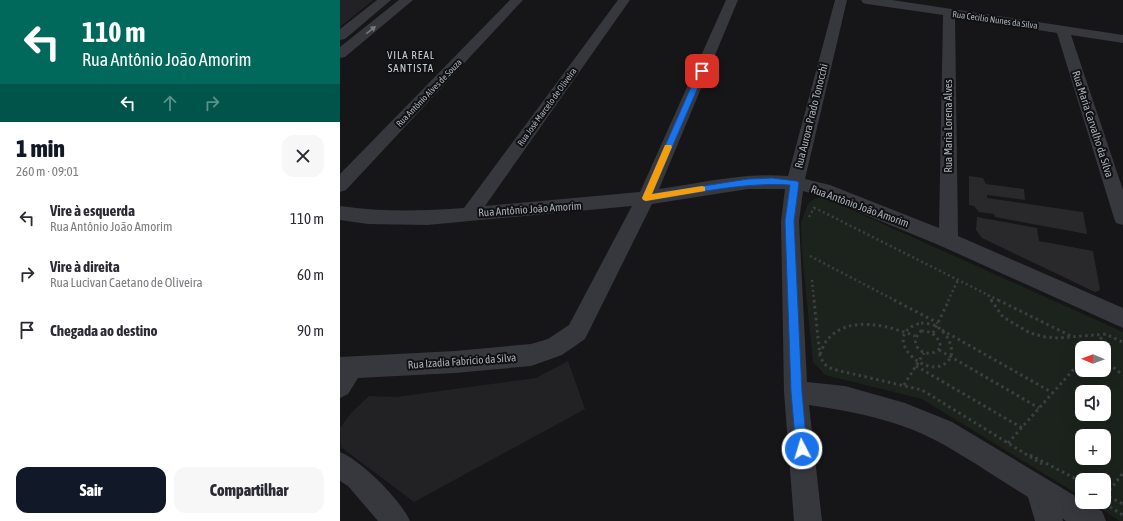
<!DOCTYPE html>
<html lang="pt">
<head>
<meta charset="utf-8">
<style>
  :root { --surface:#fff; --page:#f7f7f7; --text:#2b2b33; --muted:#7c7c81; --accent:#111827 }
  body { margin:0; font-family:"Asap Condensed",sans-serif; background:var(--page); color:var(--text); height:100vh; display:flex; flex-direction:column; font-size:15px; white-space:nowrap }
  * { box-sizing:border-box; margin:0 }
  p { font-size:13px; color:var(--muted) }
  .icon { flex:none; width:22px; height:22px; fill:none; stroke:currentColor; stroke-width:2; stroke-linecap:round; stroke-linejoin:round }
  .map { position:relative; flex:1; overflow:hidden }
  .sheet { display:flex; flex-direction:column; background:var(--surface); width:340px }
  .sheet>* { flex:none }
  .top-card { background:#00695c; color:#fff; overflow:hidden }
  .needle { width:26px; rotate:271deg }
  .controls { position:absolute; left:735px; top:341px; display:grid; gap:8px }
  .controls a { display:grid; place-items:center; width:36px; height:36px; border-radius:8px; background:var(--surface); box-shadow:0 4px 16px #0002; font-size:20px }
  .pin { position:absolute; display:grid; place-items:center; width:34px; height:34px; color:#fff; margin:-17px; border-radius:8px; box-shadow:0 2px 6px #0006 }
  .me { position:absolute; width:44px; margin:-22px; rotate:355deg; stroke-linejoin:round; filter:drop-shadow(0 0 3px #0008) }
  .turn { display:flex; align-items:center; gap:14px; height:84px; padding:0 16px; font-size:18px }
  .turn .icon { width:52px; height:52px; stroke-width:2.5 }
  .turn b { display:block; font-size:28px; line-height:34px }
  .lanes { display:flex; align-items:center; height:38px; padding:0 16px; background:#0003; justify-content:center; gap:20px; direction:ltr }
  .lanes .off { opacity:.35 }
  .round { display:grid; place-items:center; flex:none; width:42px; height:42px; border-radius:12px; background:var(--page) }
  .headline { display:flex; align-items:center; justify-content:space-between; height:68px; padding:0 16px }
  h1 { font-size:24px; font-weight:800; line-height:30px; color:var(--accent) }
  .primary-button { display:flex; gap:8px; margin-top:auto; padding:8px 16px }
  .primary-button a { flex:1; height:46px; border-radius:12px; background:var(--accent); color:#fff; font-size:16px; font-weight:800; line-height:46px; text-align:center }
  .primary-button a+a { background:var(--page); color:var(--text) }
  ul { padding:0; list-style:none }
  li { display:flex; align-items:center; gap:12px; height:56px; padding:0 16px }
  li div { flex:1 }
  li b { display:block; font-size:15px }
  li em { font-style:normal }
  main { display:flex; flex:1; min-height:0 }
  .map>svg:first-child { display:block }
</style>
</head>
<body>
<main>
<section class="sheet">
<div class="top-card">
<div class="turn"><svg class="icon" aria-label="left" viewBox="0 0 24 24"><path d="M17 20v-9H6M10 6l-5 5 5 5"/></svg><div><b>110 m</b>Rua Antônio João Amorim</div></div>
<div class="lanes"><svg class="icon" aria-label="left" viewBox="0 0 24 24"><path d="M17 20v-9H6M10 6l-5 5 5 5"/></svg><svg class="icon off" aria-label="ahead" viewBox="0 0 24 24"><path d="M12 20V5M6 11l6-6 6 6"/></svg><svg class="icon off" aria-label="right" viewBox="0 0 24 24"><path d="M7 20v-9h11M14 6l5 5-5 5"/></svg></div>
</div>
<div class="headline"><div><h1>1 min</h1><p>260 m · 09:01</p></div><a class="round"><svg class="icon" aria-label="close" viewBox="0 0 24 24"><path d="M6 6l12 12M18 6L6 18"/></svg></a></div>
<ul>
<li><svg class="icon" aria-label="left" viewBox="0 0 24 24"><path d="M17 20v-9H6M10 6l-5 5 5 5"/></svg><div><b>Vire à esquerda</b><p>Rua Antônio João Amorim</p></div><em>110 m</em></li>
<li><svg class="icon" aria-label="right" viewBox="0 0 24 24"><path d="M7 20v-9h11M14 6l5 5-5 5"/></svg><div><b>Vire à direita</b><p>Rua Lucivan Caetano de Oliveira</p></div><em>60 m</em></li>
<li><svg class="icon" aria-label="arrive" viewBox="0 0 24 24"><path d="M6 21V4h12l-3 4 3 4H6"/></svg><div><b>Chegada ao destino</b></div><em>90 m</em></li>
</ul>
<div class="primary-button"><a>Sair</a><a>Compartilhar</a></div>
</section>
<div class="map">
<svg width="783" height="521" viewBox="0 0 783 521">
  <rect width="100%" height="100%" fill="#161618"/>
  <!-- built -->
  <path fill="#222225" d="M0 0H33L0 27Z
    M228 361 245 409 74 502 1 447 0 428 11 413 29 396 56 397 196 378Z"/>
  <!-- green -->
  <path fill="#1c231c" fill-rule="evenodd" d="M483 197 783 332V521H780L750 502H764V480H742V497L582 399 485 375 473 362 462 252 461 222 468 204 474 199ZM742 348H764V370H742ZM742 392H764V414H742ZM742 436H764V458H742Z"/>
  <!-- building -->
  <path fill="#29292c" d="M629 176 643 178 646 184 684 189 685 200 647 195V198L743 212 747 234 655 217 654 214 639 212 634 206 629 205Z
    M637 217 697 228 699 241 753 251 760 290 755 292 642 238 636 230Z"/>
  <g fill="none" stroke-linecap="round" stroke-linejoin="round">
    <!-- path-far1 -->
    <path stroke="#3d3f44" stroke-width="2.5" stroke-dasharray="2 3" stroke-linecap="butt" d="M469 217 474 208 483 212 648 295 652 301
      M470 256 556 301
      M472 280 474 301
      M648 295 660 301
      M608 301 618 280"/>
    <!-- path -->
    <path stroke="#3d3f44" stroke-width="3" stroke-dasharray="2.5 3.5" stroke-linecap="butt" d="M474 300 480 356 484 364 492 369 582 390 702 464
      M554 300 598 323
      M651 300 663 317 690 333 705 337 718 338 765 334 783 342
      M658 300 733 337
      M581 323C586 323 592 324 596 326 607 332 618 352 607 362 588 380 547 343 570 328 573 325 578 324 581 323Z
      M602 330 713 393
      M581 331C592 331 598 336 601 347 588 363 565 345 581 331Z
      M593 333 609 300
      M752 348 765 334
      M599 350 699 408
      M480 354C482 350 484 344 487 340 509 314 549 326 575 336
      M764 360 783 375
      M576 366 682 428
      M564 385 584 353
      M668 443 742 360
      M690 455 742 482
      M764 494 783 504
      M766 495 783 473
      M770 507 783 515"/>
    <!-- minor -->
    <path fill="#37383d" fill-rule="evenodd" d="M37 0H51L5 39 0 40V29Z
      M59 0H73L5 57 0 58V47Z
      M170 0H183L6 190 0 192V174Z
      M278 0H290L145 206 300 192 386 0H398L319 189C361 183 405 172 448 176L495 0H507L465 179 490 185 599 228 603 15 527 4 523 3 521 0H552L783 35V43L731 35 783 190V225L776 223 774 218 717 33 615 17 618 236 783 308V328L601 246 480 196 463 191 459 221 467 382 505 386 565 403 612 422 742 500V502H746L762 511 766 521H726L722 518 723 521H695L688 497C657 478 627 457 595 440 557 420 511 411 469 405L482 521H454L444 392 441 221 445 189H408L312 204 245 339 222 355 191 366 115 373 18 378 8 394 0 398V357L115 351 191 344 208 339 229 325 292 206 87 225 28 224 0 220V206C41 212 82 211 124 208Z
      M0 452C22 461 60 499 70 521H38L8 486 0 481Z"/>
  </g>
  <!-- one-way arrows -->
  <defs><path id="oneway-solid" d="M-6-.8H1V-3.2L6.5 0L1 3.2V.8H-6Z"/></defs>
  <use fill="#757981" href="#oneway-solid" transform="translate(31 30) rotate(-38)"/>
  <!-- route -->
  <path fill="#1a73e8" stroke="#114b97" d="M359 69 365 71 312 194 408 179 432 178 457 181 459 183 454 221 462 392 467 449 466 453 462 455 457 453 456 449 451 392 445 221 450 185C402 182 353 194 306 201L302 198Z"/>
  <!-- slow -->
  <path fill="#f59e0b" d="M325 145H331L332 147 312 194 362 186 365 187V191L306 201 303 200 302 198Z"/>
  <g text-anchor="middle" stroke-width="4" stroke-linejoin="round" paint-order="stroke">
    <!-- far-street labels -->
    <g font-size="9" fill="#a7aeb8" stroke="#111113">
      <text transform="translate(655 20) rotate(8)" y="3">Rua Cecilio Nunes da Silva</text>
      <text transform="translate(89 93) rotate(-46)" y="3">Rua Antônio Alves de Souza</text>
      <text transform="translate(207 107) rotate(-54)" y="3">Rua José Marcelo de Oliveira</text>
    </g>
    <!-- far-quarter labels -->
    <g font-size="11" letter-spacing="1" fill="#c8cdd4" stroke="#111113">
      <text x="71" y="59">VILA REAL<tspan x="71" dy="13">SANTISTA</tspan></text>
    </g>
    <!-- street labels -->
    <g font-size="11" fill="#a7aeb8" stroke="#111113">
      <text transform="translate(471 116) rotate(-76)" y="4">Rua Aurora Prado Tonocchi</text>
      <text transform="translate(753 124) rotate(72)" y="4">Rua Maria Carvalho da Silva</text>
      <text transform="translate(608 126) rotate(-90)" y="4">Rua Maria Lorena Alves</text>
      <text transform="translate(520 206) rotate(20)" y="4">Rua Antônio João Amorim</text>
      <text transform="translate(190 209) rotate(-4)" y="4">Rua Antônio João Amorim</text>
      <text transform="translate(122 361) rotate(-4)" y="4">Rua Izadia Fabricio da Silva</text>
    </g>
  </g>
</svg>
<div class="controls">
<a><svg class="needle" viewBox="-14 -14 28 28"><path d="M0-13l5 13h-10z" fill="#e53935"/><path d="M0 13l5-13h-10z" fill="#7c7c81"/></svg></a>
<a><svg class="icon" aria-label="sound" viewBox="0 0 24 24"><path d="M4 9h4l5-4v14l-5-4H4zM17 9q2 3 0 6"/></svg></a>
<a>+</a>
<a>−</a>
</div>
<div class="pin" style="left:362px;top:71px;background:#d93025"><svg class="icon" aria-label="arrive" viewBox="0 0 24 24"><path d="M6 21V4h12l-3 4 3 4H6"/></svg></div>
<svg class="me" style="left:462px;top:449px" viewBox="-20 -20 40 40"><circle r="17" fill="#1a73e8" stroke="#fff" stroke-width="3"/><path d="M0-11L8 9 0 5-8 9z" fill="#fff"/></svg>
</div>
</main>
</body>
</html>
